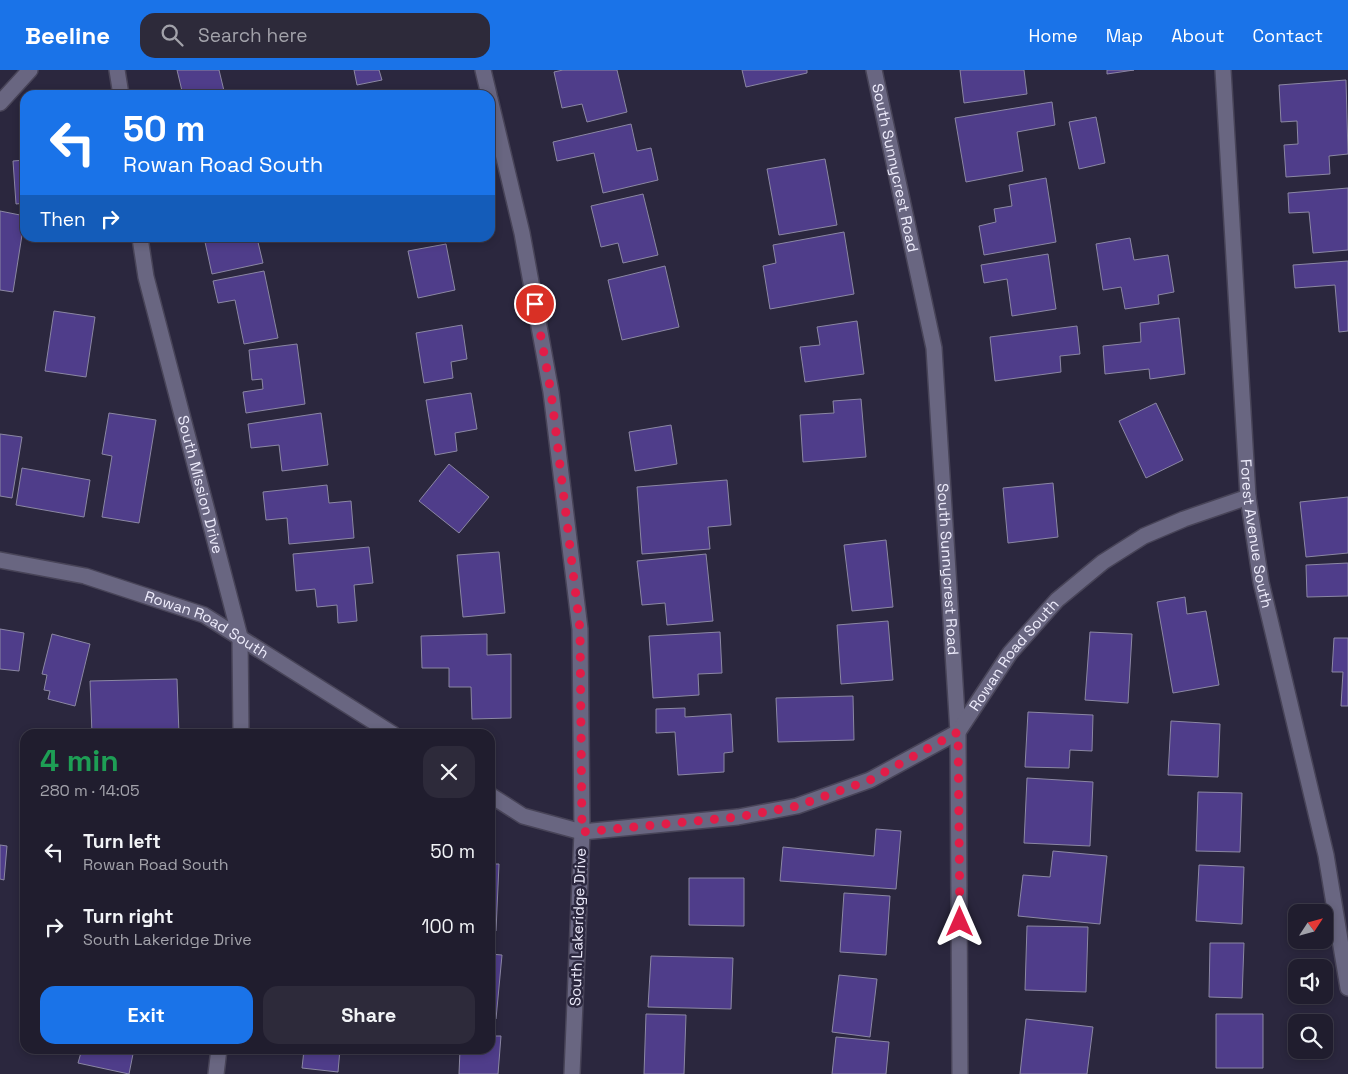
<!DOCTYPE html>
<html lang="en">
<head>
<meta charset="utf-8">
<style>
  :root { --surface:#201d2e; --page:#2d2a3a; --text:#f1f3f6; --muted:#a2a2aa; --line:#3d3b4a; --accent:#1a73e8 }
  body { margin:0; font-family:"Space Grotesk",sans-serif; background:var(--page); color:var(--text); height:100vh; display:flex; flex-direction:column; font-size:19px; white-space:nowrap }
  * { box-sizing:border-box; margin:0 }
  p { font-size:16px; color:var(--muted) }
  .icon { flex:none; width:28px; height:28px; fill:none; stroke:currentColor; stroke-width:2; stroke-linecap:round; stroke-linejoin:round }
  .map { position:relative; flex:1; overflow:hidden }
  .drawer { position:absolute; left:20px; top:659px; width:475px; height:325px; display:flex; flex-direction:column; background:var(--surface); border-radius:15px; box-shadow:0 2px 8px #0003,0 0 0 1px var(--line) }
  .drawer>* { flex:none }
  .top-card { position:absolute; left:20px; top:20px; width:475px; height:152px; border-radius:15px; box-shadow:0 2px 8px #0003,0 0 0 1px var(--line); background:#1a73e8; color:#fff; overflow:hidden }
  .needle { width:32px; rotate:54deg }
  .fabs { position:absolute; left:1288px; top:834px; display:grid; gap:10px }
  .fabs a { display:grid; place-items:center; width:45px; height:45px; border-radius:10px; background:var(--surface); box-shadow:0 2px 8px #0003,0 0 0 1px var(--line); font-size:25px }
  .pin { position:absolute; display:grid; place-items:center; width:42px; height:42px; color:#fff; margin:-21px; border:2px solid #fff; border-radius:50%; box-shadow:0 1px 5px #0007 }
  .me { position:absolute; width:55px; margin:-28px; rotate:0deg; stroke-linejoin:round; filter:drop-shadow(0 0 4px #0008) }
  .turn { display:flex; align-items:center; gap:18px; height:105px; padding:0 20px; font-size:22px }
  .turn .icon { width:65px; height:65px; stroke-width:2.5 }
  .turn b { display:block; font-size:35px; line-height:42px }
  .then { display:flex; align-items:center; height:48px; padding:0 20px; background:#0003; gap:10px; font-size:19px }
  .round { display:grid; place-items:center; flex:none; width:52px; height:52px; border-radius:15px; background:var(--page) }
  .head { display:flex; align-items:center; justify-content:space-between; height:85px; padding:0 20px }
  h1 { font-size:30px; font-weight:700; line-height:38px; color:#1e9e55 }
  .cta { display:flex; gap:10px; margin-top:auto; padding:10px 20px }
  .cta a { flex:1; height:58px; border-radius:15px; background:var(--accent); color:#fff; font-size:20px; font-weight:700; line-height:58px; text-align:center }
  .cta a+a { background:var(--page); color:var(--text) }
  ul { padding:0; list-style:none }
  li { display:flex; align-items:center; gap:15px; height:75px; padding:0 20px }
  li div { flex:1 }
  li b { display:block; font-size:19px }
  li em { font-style:normal }
  header { display:flex; align-items:center; gap:30px; box-sizing:border-box; height:70px; padding:0 25px; background:var(--accent); color:#fff }
  header strong { font-size:24px }
  nav { display:flex; gap:28px; margin-inline-start:auto; font-size:18px }
  .search { width:350px; height:45px; background:var(--page); display:flex; align-items:center; gap:12px; box-sizing:border-box; padding:0 18px; border-radius:15px; color:var(--muted); font-size:19px }
  .map>svg:first-child { display:block }
</style>
</head>
<body>
<header>
<strong>Beeline</strong>
<div class="search"><svg class="icon" aria-label="search" viewBox="0 0 24 24"><circle cx="10" cy="10" r="6"/><path d="M15 15l6 6"/></svg>Search here</div>
<nav><a>Home</a><a>Map</a><a>About</a><a>Contact</a></nav>
</header>
<div class="map">
<svg width="1348" height="1004" viewBox="0 0 1348 1004">
  <rect width="100%" height="100%" fill="#2b273e"/>
  <!-- building -->
  <path fill="#4f3d8a" stroke="#8b87a3" d="M177 0H219L225 25H183Z
    M354 0H379L382 10 357 15Z
    M563 0H617L627 42 587 52 582 34 562 38 554 2Z
    M742 0H807V3L746 17Z
    M960 0H1024L1027 24 964 33Z
    M1107 0H1134L1107 4Z
    M1346 10 1348 84 1329 86 1330 104 1286 107 1284 75 1298 74 1297 51 1281 52 1279 15Z
    M393 20 394 25H370Z
    M1052 32 1055 55 1017 62 1023 101 966 112 955 48Z
    M1096 47 1105 93 1079 99 1069 52Z
    M631 54 637 81 651 78 658 110 603 123 594 83 557 91 553 72Z
    M825 89 837 155 779 165 767 99Z
    M25 90V133L16 134 13 91Z
    M1046 108 1056 172 984 185 979 156 996 152 994 139 1012 136 1009 115Z
    M1348 118V180L1313 183 1309 142 1289 143 1288 123Z
    M643 124 658 185 623 193 618 173 601 177 591 136Z
    M0 141 25 146 13 222 0 220Z
    M844 162 854 224 770 239 763 196 776 193 773 175Z
    M220 168H257L263 193 212 204 205 172Z
    M1130 168 1134 190 1168 185 1174 222 1158 225 1159 234 1125 239 1121 217 1103 220 1096 174Z
    M446 174 455 220 418 228 408 181Z
    M1048 184 1056 239 1012 246 1007 209 984 213 981 195Z
    M1348 191V261L1339 262 1335 215 1295 218 1293 195Z
    M665 196 679 257 622 270 608 210Z
    M264 201 278 268 244 274 235 230 218 233 213 211Z
    M54 241 95 247 86 307 45 301Z
    M1179 248 1185 304 1150 309 1149 299 1105 304 1103 276 1141 272 1140 253Z
    M857 251 864 304 805 312 800 277 820 275 817 257Z
    M462 255 467 289 451 292 453 308 424 313 416 263Z
    M1077 256 1080 284 1060 286 1061 302 995 311 990 267Z
    M297 274 305 334 246 343 243 322 263 319 262 309 252 310 249 280Z
    M471 323 477 359 455 363 457 381 435 385 426 330Z
    M861 329 866 387 803 392 800 345 834 343 833 331Z
    M1156 333 1183 390 1146 408 1119 351Z
    M109 343 156 350 139 453 102 447 112 386 102 384Z
    M321 343 328 395 282 401 279 375 251 378 248 354Z
    M671 355 677 394 635 401 629 362Z
    M0 364 22 367 12 428 0 426Z
    M449 394 489 427 459 463 419 431Z
    M22 398 90 410 84 447 16 435Z
    M727 410 731 455 708 457 710 479 642 484 637 417Z
    M1053 413 1058 467 1008 473 1003 418Z
    M327 415 329 433 351 431 354 468 289 474 287 448 266 450 263 422Z
    M1348 427V483L1306 487 1300 432Z
    M886 470 893 537 852 541 844 475Z
    M369 477 373 513 354 515 357 551 338 553 337 535 317 537 315 519 296 521 293 484Z
    M499 482 505 543 463 547 457 485Z
    M706 484 713 551 667 555 665 533 642 535 637 491Z
    M1348 493V526L1307 527 1306 495Z
    M1185 527 1187 544 1206 541 1219 615 1173 623 1157 532Z
    M888 551 893 610 841 614 837 555Z
    M0 559 24 563 19 601 0 599Z
    M720 562 722 603 698 604 699 625 653 628 649 566Z
    M1090 562 1132 564 1128 633 1085 630Z
    M52 564 90 574 75 636 48 629 50 621 44 620 47 605 42 604Z
    M487 564V585L511 584V648L472 649 471 617H449V598H422L421 566Z
    M1334 568H1348V636H1341L1343 602H1332Z
    M177 609 179 664H92L90 611Z
    M853 626 854 670 778 672 776 628Z
    M685 638V647L731 644 733 682 724 683V702L678 705 675 662 656 663V639Z
    M1028 642 1093 645 1092 681 1070 680 1069 698 1025 697Z
    M1171 651 1220 654 1218 707 1168 705Z
    M1027 708 1093 712 1090 776 1024 773Z
    M1198 722 1242 723 1240 782 1196 781Z
    M876 759 901 761 896 819 780 811 783 777 874 786Z
    M0 775 7 776 4 810 0 809Z
    M1053 781 1107 786 1100 854 1018 846 1023 805 1050 807Z
    M490 794H499L496 861H490Z
    M1199 795 1244 797 1242 854 1196 851Z
    M689 808H744V856L689 855Z
    M844 823 890 826 886 885 840 882Z
    M1027 856 1088 857 1086 922 1025 920Z
    M1210 873H1244L1242 928 1209 927Z
    M490 884 502 885 496 949 490 948Z
    M651 886 733 888 731 939 648 937Z
    M839 905 877 909 870 967 832 962Z
    M646 944 686 945 684 1004H644Z
    M1216 944H1263V998H1216Z
    M1026 949 1093 957 1087 1004H1020Z
    M490 966H501L498 1004H459L460 979H490Z
    M836 967 889 972 886 1004H832Z
    M82 979H134L129 1004 78 993Z
    M290 979H340L338 1002 302 998 304 980Z"/>
  <g fill="none" stroke-linecap="round" stroke-linejoin="round">
    <defs>
      <g id="street">
        <path d="M117 0 121 25"/>
        <path d="M483 0 489 25"/>
        <path id="s1" d="M874 0 934 278 958 662 960 1004"/>
        <path id="s2" d="M1223 0 1248 427 1261 512 1326 785 1348 918"/>
        <path d="M490 29 522 163 551 322 580 559 582 762 572 1004"/>
        <path d="M0 33 30 0"/>
        <path id="s3" d="M140 168 146 207 240 567 241 664"/>
        <path id="s4" d="M0 490 85 506 204 545 393 664"/>
        <path id="s5" d="M490 725 523 746 582 762 738 747 797 736 870 710 958 662 1010 583 1057 530 1103 492 1144 466 1184 449 1248 427"/>
        <path d="M216 1004 219 979"/>
      </g>
    </defs>
    <!-- street casing -->
    <use href="#street" stroke="#484458" stroke-width="18"/>
    <!-- street -->
    <use href="#street" stroke="#696681" stroke-width="15"/>
  </g>
  <g fill="none" stroke-linecap="round" stroke-linejoin="round">
    <!-- route -->
    <path stroke="#e11d48" stroke-width="9" stroke-dasharray="0 16.2" d="M535 234 551 322 580 559 582 762 738 747 797 736 870 710 958 662 960 852"/>
  </g>
  <g text-anchor="middle" stroke-width="5" stroke-linejoin="round" paint-order="stroke">
    <!-- street labels -->
    <g font-size="15" fill="#eeecfc" stroke="#2b273e">
      <text dy="5" stroke="none"><textPath href="#s1" startOffset="100">South Sunnycrest Road</textPath></text>
      <text dy="5" stroke="none"><textPath href="#s3" startOffset="254">South Mission Drive</textPath></text>
      <text dy="5" stroke="none"><textPath href="#s2" startOffset="465">Forest Avenue South</textPath></text>
      <text dy="5" stroke="none"><textPath href="#s1" startOffset="506">South Sunnycrest Road</textPath></text>
      <text dy="5" stroke="none"><textPath href="#s4" startOffset="218">Rowan Road South</textPath></text>
      <text dy="5" stroke="none"><textPath href="#s5" startOffset="590">Rowan Road South</textPath></text>
      <text transform="translate(578 857) rotate(-88)" y="5">South Lakeridge Drive</text>
    </g>
  </g>
</svg>
<div class="fabs">
<a><svg class="needle" viewBox="-14 -14 28 28"><path d="M0-13l5 13h-10z" fill="#e53935"/><path d="M0 13l5-13h-10z" fill="#a2a2aa"/></svg></a>
<a><svg class="icon" aria-label="sound" viewBox="0 0 24 24"><path d="M4 9h4l5-4v14l-5-4H4zM17 9q2 3 0 6"/></svg></a>
<a><svg class="icon" aria-label="search" viewBox="0 0 24 24"><circle cx="10" cy="10" r="6"/><path d="M15 15l6 6"/></svg></a>
</div>
<div class="pin" style="left:535px;top:234px;background:#d93025"><svg class="icon" aria-label="arrive" viewBox="0 0 24 24"><path d="M6 21V4h12l-3 4 3 4H6"/></svg></div>
<svg class="me" style="left:960px;top:852px" viewBox="-20 -20 40 40"><path d="M0-17L14 15 0 8-14 15z" fill="#e11d48" stroke="#fff" stroke-width="4"/></svg>
<div class="top-card">
<div class="turn"><svg class="icon" aria-label="left" viewBox="0 0 24 24"><path d="M17 20v-9H6M10 6l-5 5 5 5"/></svg><div><b>50 m</b>Rowan Road South</div></div>
<div class="then">Then<svg class="icon" aria-label="right" viewBox="0 0 24 24"><path d="M7 20v-9h11M14 6l5 5-5 5"/></svg></div>
</div>
<section class="drawer">
<div class="head"><div><h1>4 min</h1><p>280 m · 14:05</p></div><a class="round"><svg class="icon" aria-label="close" viewBox="0 0 24 24"><path d="M6 6l12 12M18 6L6 18"/></svg></a></div>
<ul>
<li><svg class="icon" aria-label="left" viewBox="0 0 24 24"><path d="M17 20v-9H6M10 6l-5 5 5 5"/></svg><div><b>Turn left</b><p>Rowan Road South</p></div><em>50 m</em></li>
<li><svg class="icon" aria-label="right" viewBox="0 0 24 24"><path d="M7 20v-9h11M14 6l5 5-5 5"/></svg><div><b>Turn right</b><p>South Lakeridge Drive</p></div><em>100 m</em></li>
</ul>
<div class="cta"><a>Exit</a><a>Share</a></div>
</section>
</div>
</body>
</html>
